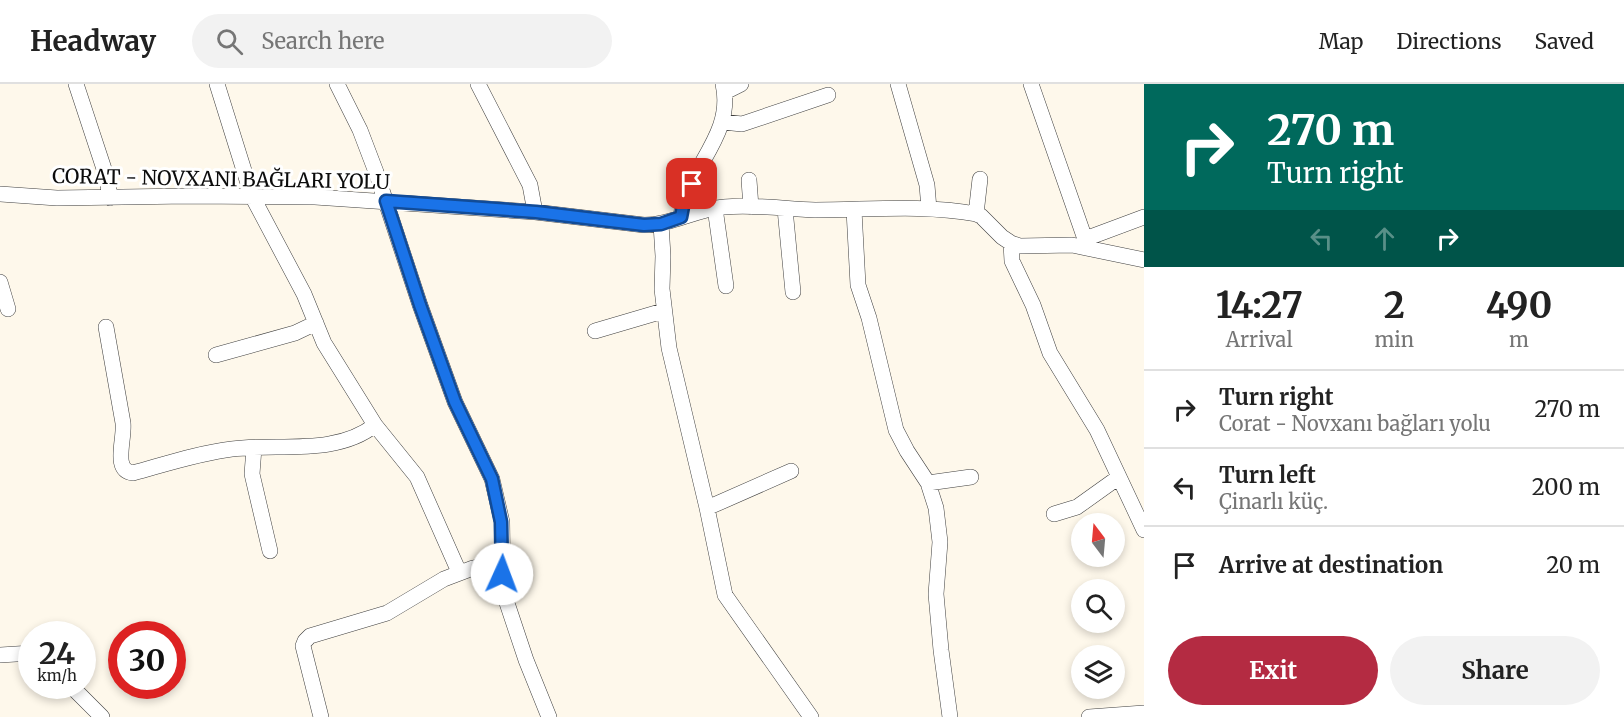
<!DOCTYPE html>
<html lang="en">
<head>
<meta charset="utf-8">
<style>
  :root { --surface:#fff; --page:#f2f2f2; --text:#222; --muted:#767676; --line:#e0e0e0; --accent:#b42b42 }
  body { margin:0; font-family:Merriweather,serif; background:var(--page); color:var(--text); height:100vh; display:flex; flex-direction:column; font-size:22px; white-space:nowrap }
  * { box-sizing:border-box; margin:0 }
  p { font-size:20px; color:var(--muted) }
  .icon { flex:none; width:33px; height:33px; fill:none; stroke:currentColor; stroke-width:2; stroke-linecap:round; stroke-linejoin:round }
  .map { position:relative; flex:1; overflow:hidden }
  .drawer { display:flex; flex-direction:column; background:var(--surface); width:480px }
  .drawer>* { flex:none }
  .top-card { background:#00695c; color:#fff; overflow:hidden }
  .needle { width:39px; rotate:344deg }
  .tools { position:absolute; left:1071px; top:429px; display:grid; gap:12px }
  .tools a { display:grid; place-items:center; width:54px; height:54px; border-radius:50%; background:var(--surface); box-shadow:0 3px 9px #0003; font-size:30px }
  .speed { position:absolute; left:18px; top:537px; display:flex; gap:12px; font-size:30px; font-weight:700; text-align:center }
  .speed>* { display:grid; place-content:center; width:78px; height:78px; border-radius:50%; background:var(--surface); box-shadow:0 3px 9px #0003; line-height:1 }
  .speed small { font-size:15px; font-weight:400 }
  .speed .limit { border:9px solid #d22; background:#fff; color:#111 }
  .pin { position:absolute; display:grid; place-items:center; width:51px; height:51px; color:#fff; margin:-26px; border-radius:12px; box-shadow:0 3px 9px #0006 }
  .me { position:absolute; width:66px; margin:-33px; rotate:2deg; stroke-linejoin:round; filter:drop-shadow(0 0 4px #0008) }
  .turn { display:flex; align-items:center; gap:21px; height:126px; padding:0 24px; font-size:27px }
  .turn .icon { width:78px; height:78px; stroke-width:2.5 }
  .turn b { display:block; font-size:42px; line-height:51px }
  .lanes { display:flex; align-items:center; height:57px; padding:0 24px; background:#0003; justify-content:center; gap:30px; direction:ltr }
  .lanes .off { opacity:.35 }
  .eta { display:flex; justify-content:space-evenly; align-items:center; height:102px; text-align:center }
  .eta b { font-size:36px; font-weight:700; line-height:42px }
  .button { display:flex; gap:12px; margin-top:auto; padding:12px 24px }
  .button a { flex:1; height:69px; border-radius:36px; background:var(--accent); color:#fff; font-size:24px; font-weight:700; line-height:69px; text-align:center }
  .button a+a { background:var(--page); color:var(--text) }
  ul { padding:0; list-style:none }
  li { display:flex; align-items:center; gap:18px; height:78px; padding:0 24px; border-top:2px solid var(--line) }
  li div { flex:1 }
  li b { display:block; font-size:22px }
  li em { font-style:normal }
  header { display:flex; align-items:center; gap:36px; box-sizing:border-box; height:84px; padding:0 30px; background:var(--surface); border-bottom:2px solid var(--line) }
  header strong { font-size:28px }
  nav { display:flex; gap:33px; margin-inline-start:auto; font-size:21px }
  .search { width:420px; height:54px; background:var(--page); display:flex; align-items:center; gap:15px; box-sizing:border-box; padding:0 21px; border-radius:33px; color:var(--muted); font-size:22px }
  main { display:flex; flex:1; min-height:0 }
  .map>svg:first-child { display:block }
</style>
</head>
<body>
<header>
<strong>Headway</strong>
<div class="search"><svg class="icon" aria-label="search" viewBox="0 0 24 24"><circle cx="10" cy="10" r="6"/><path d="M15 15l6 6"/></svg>Search here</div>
<nav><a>Map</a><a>Directions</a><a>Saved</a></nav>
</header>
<main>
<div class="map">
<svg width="1144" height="633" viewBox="0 0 1144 633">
  <rect width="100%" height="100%" fill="#fef8eb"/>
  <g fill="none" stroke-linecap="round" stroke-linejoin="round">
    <defs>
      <path id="minor" d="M76 0 107 94 110 114
        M217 0 252 112 304 210 324 259 375 341 417 393 459 488
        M337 0 360 46 376 88 420 221 455 318 492 395 502 438 503 507 526 576 549 633
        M478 0 530 101 535 128
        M898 0 927 101 929 125
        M1031 0 1085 155
        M725 8 741 0
        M723 38 742 40 828 11
        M749 96 751 123
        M0 110 57 114 188 112 315 113 535 128 644 141C671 141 696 125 724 123 754 120 785 125 815 126 868 126 923 120 976 130L981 132 1002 153 1011 159 1020 162 1072 161 1144 176
        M715 124 726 202
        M785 125 793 208
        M854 126 858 201 869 234 896 346 907 367 928 399 936 424 940 458 936 510 941 566 950 633
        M976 130 980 95
        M681 133C685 85 735 53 723 0
        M661 140 663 172 662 205 669 264 707 424 725 511 811 633
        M1011 159 1012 177 1033 221 1050 269 1097 346 1144 446
        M1083 163 1085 155 1144 133
        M0 198 8 225
        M106 243 123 339C125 355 112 387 133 389 166 380 199 369 232 365 278 359 336 372 375 341
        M595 247 663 227
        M216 271 295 249 316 239
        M254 364 252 390 270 467
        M928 399 971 393
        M707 424 791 387
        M1054 430 1077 423 1119 393
        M0 571 32 569
        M71 602 102 633
        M321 633 303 562 305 557 310 552 387 529 444 495 473 484 502 478
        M1089 633 1144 629"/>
    </defs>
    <!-- minor casing -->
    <use href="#minor" stroke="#3f3f3f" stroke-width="16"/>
    <!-- minor -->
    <use href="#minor" stroke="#fff" stroke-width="15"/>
  </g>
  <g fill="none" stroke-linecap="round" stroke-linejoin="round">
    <defs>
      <path id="route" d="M502 490 501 438 492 395 455 318 420 221 386 117 536 128 644 141 661 140 681 133 684 117 692 100"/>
    </defs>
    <!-- route casing -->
    <use href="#route" stroke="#114b97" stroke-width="15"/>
    <!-- route -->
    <use href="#route" stroke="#1a73e8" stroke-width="10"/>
  </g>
  <g text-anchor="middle" stroke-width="6" stroke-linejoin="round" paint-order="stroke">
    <!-- street labels -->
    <g font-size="20" fill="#0c0c0c" stroke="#fff">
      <text transform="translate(221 95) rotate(1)" y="7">CORAT - NOVXANI BAĞLARI YOLU</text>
    </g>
  </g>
</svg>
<div class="tools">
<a><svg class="needle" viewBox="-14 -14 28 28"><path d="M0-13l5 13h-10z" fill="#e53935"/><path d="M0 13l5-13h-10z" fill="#767676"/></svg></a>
<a><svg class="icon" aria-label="search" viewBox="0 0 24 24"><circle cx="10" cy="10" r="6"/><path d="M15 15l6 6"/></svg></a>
<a><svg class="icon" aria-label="layers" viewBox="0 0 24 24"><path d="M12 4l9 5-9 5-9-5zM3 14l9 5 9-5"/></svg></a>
</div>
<div class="speed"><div>24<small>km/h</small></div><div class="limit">30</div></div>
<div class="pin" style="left:692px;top:100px;background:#d93025"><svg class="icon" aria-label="arrive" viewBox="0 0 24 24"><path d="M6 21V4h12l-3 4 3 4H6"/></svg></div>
<svg class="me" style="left:502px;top:490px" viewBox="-20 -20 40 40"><circle r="19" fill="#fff"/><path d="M0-13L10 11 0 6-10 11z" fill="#1a73e8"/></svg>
</div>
<section class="drawer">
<div class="top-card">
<div class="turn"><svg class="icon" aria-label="right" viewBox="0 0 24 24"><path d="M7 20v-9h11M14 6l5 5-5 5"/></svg><div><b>270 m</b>Turn right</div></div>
<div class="lanes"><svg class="icon off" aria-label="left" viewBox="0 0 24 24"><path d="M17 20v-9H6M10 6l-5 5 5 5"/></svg><svg class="icon off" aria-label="ahead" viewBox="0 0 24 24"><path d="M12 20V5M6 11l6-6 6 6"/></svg><svg class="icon" aria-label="right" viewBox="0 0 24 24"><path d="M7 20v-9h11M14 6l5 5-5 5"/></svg></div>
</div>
<div class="eta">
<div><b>14:27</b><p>Arrival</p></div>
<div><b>2</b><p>min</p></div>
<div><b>490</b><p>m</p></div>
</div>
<ul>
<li><svg class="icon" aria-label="right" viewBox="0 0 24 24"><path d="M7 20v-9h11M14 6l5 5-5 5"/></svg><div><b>Turn right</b><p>Corat - Novxanı bağları yolu</p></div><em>270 m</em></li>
<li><svg class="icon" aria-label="left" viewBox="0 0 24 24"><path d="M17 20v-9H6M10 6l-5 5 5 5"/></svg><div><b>Turn left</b><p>Çinarlı küç.</p></div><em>200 m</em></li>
<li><svg class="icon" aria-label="arrive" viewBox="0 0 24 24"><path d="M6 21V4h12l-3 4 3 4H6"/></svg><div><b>Arrive at destination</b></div><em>20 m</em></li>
</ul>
<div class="button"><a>Exit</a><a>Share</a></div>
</section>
</main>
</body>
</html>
